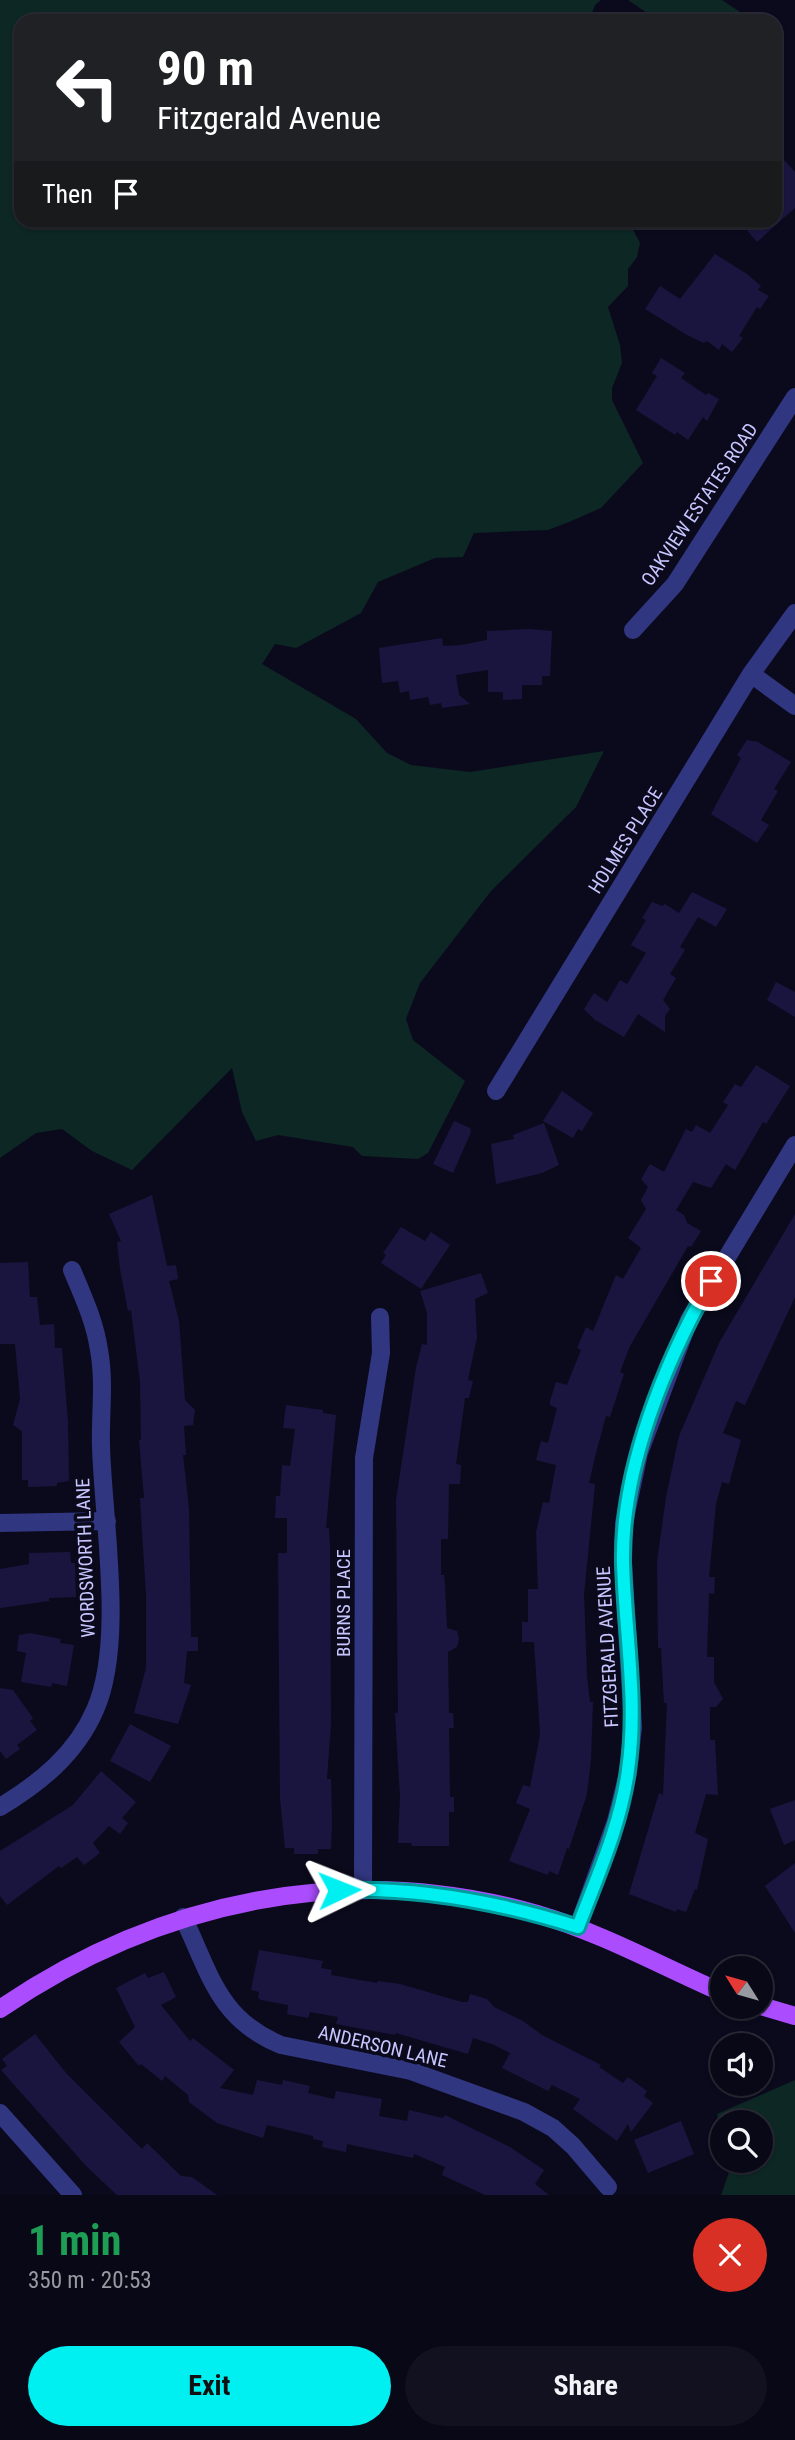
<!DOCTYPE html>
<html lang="en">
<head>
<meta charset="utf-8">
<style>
  :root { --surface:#080816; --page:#11111f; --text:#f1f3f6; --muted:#989aa1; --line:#292935; --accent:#00f0f1 }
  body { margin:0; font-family:"Roboto Condensed",sans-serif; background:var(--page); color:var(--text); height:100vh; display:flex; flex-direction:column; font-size:26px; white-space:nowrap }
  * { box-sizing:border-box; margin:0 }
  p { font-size:23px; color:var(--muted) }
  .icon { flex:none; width:38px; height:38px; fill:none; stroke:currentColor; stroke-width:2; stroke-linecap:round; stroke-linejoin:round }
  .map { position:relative; height:2195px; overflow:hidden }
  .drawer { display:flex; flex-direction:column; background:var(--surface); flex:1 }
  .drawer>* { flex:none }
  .banner { position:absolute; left:14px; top:14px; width:768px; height:214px; border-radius:21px; box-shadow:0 2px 5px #0004,0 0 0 2px var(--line); background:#202124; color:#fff; overflow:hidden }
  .needle { width:46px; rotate:307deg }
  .buttons { position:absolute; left:710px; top:1956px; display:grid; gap:14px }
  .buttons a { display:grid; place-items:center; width:63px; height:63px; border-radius:50%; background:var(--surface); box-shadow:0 2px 5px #0004,0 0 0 2px var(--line); font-size:35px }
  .pin { position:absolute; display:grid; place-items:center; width:60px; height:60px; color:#fff; margin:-30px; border:4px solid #fff; border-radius:50%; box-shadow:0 2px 7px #0007 }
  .me { position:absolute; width:77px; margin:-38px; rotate:88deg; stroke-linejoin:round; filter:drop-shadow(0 0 5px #0008) }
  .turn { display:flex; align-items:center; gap:24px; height:147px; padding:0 28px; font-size:32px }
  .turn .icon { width:91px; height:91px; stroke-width:2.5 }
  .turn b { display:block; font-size:49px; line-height:60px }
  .then { display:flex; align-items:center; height:66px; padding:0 28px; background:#0003; gap:14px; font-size:26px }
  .round { display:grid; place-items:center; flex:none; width:74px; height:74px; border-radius:37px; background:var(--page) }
  .head { display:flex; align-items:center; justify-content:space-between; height:119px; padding:0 28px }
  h1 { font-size:42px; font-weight:700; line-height:52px; color:#1e9e55 }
  .cta { display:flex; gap:14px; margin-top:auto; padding:14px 28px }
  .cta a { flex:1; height:80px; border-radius:42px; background:var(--accent); color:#111; font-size:28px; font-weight:700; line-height:80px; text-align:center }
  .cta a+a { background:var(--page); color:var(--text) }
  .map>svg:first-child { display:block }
</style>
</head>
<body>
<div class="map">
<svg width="795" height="2195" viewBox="0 0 795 2195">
  <rect width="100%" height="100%" fill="#0b0a1d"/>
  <!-- green -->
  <path fill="#0d2724" d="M0 0H601L595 5 589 21H21V220H632L631 226 640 243 637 257 628 269V286L608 307 620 345 622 363 612 388V400L643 463 601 508 569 522 548 530 474 533 463 557 435 558 378 582 361 613 296 648 275 644 262 664 356 719 387 753 411 765 470 772 604 751 576 807 491 891 420 983 406 1019 413 1040 465 1081 428 1153 418 1159 362 1156 353 1147 278 1135 256 1141 242 1112 232 1068 132 1170 92 1151 62 1129 36 1133 0 1158Z
    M628 0H722L752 20 659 21Z
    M795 2080V2195H721L733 2161H761V2123H723V2141L717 2114Z"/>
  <!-- building -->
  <path fill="#19153f" d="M775 150 795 172V208L757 242 738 220H775Z
    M715 254 747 274 761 286 758 290 769 296 760 309 757 307 739 336 743 338 732 352 722 344 719 350 707 341 704 343 687 335 645 309 660 286 680 299Z
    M661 358 685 373 681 378 706 395 708 393 719 399 707 421 703 417 688 440 677 432 675 435 636 410 657 376 652 373Z
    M530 629 552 631 550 676H542V685H522V699L503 700V692H488V670L456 675 459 695 470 704 442 708 441 703 430 705 428 697 410 700 409 691 400 693 398 681 382 683 379 648 442 638 443 646 461 645 487 640V631Z
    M747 740 758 742 791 762 774 789 778 791 761 820 769 825 757 843 711 814 741 758 737 755Z
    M692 892 727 909 716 927 698 917 680 947 685 950 670 974 676 978 663 1000 670 1009 665 1016V1032L638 1014 624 1037 595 1020 584 1009 594 993 607 1002 620 980 627 984 646 953 631 945 646 920 642 918 652 902 662 906 665 904 679 913Z
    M776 982 795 992V1017L767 1000Z
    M756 1065 790 1086 766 1124 763 1122 735 1170 726 1164 711 1188 693 1182 676 1210 684 1215 687 1223 701 1231 691 1247 688 1246 630 1346 620 1372 624 1374 610 1417 606 1416 596 1453 589 1483 595 1484 584 1594 587 1677 590 1702H593L591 1760 587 1794 569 1849 567 1848 558 1875 549 1871 548 1875 509 1861 530 1809 516 1803 523 1785 530 1787 540 1735 534 1642H522V1622H528V1589H538L536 1532 543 1502 549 1503 556 1465 536 1460 541 1441 548 1443 557 1408 550 1405V1401L556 1382 567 1385 581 1350 577 1348 586 1327 593 1331 616 1275 623 1279 641 1248 628 1238 646 1209 641 1200 648 1187 641 1179 650 1164 664 1172 686 1129 692 1132 696 1125 710 1133 728 1105 723 1102 735 1084 741 1087Z
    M562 1091 593 1113 582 1131 578 1129 573 1138 543 1121Z
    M454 1121 470 1128 471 1132 453 1173 433 1164Z
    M544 1123 559 1165 542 1173 496 1184 491 1144 514 1139 513 1135Z
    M152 1195 167 1266 176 1265 178 1279 169 1281 179 1321 185 1400 195 1410 193 1425 184 1426 186 1455H183L189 1508 191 1637H198V1651H187L184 1683 191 1685 178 1724 134 1713 146 1668V1595L140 1498H144L139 1440H141L140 1382 131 1310 128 1311 120 1269 117 1242 121 1241 109 1214Z
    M795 1214V1297L745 1405 736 1401 723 1433 741 1440 729 1484 722 1482 716 1504 709 1577H715L714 1594 709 1593 707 1657H714V1682L723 1699 716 1707H710V1740H715L718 1795 706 1794 695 1833 708 1839 697 1890 695 1889 686 1912 677 1909 676 1912 629 1894 659 1793 663 1795 667 1703H664L661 1648H658L657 1562 666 1497 679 1436 719 1343Z
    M401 1227 425 1241 431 1232 450 1245 421 1289 381 1263 386 1255 383 1253Z
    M28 1262 30 1297H37L40 1325 54 1324 55 1348H62L68 1422 69 1481 57 1483V1486L28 1487V1480H22V1431L13 1425 20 1399 15 1344H0V1263Z
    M481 1273 488 1293 475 1299 477 1337 468 1380 473 1381 469 1398H465L456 1464 461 1465 460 1484H449L448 1539H441V1575H444L445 1585 447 1628 457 1631 459 1639 457 1647 448 1652 449 1713H453L454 1728H449L450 1797H454V1812H449V1846H412L411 1843H398L400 1797 395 1713H398L396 1500 416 1368 422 1344 427 1345V1313L420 1291Z
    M286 1405 323 1410V1413L336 1415 326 1528H329L330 1546 331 1723 327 1779H331L332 1822 331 1849H318V1854H294V1848H285L280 1798 278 1553H287V1518H275L276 1496H280L282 1465 290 1466 295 1429 283 1428Z
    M70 1552 71 1563H75L76 1597 49 1598V1601L0 1608V1569L29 1564V1553Z
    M30 1633 61 1639 60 1643 74 1645 67 1686 52 1683 51 1687 21 1682 26 1653 17 1651 19 1635Z
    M0 1688 13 1690 33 1718 30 1721 37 1730 17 1745 20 1749 6 1759 0 1751Z
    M130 1724 171 1746 150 1782 110 1761Z
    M101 1771 136 1802 122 1818 128 1823 120 1834 109 1826 93 1843 100 1853 84 1865 77 1857 61 1868 59 1866 7 1905 0 1896V1851L73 1805Z
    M795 1800V1840L784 1845 770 1809Z
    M795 1863V1933L765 1886Z
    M259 1950 323 1961 321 1968 332 1970 331 1975 377 1983 378 1981 400 1984 462 2002H468L470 1994 487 1999 494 2007 523 2021 542 2035 601 2065 599 2067 623 2083 628 2077 647 2091 644 2096 653 2103 631 2132 628 2124 617 2141 573 2109 580 2099 552 2085 548 2091 502 2068 510 2053 492 2044 473 2038 468 2054 396 2033 395 2035 336 2024 338 2017 310 2012 308 2018 287 2014 288 2005 261 2000 258 1998 259 1992 251 1990Z
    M164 1972 176 1997 161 2005 190 2041 193 2038 234 2070 220 2088 253 2095 257 2080 282 2085 283 2080 310 2086 308 2093 334 2099 336 2091 382 2099 379 2116 407 2121 409 2110 443 2118 445 2115 510 2147 544 2170 535 2184 549 2195H485L442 2175 445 2167 414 2154 413 2158 347 2144 346 2152 322 2147 323 2141 313 2139V2136L267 2125 263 2138 217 2123 189 2102 188 2095 165 2076 162 2081 141 2064 139 2066 119 2042 135 2027 116 1988 145 1973 148 1978Z
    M35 2034 66 2073 142 2149 147 2143 181 2176 192 2177 217 2195H117L87 2167 1 2070 7 2066 2 2059Z
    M681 2121 694 2154 648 2173 634 2140Z"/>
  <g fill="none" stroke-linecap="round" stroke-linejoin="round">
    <!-- minor -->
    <path stroke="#313680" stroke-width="18" d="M633 630 675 584 795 397
      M751 674 795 706
      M496 1091 751 674 795 613
      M0 1523 107 1521
      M0 1807C40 1783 76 1754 95 1710 125 1643 103 1520 101 1446 100 1413 105 1383 99 1350 95 1322 83 1296 72 1270
      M363 1889 364 1458 381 1353 380 1317
      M183 1917C210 1973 218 2019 281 2045L411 2071 524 2112 553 2128 573 2146 608 2187
      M578 1927 616 1821 628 1773 633 1727 623 1562 624 1523 639 1453 689 1320 795 1145
      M0 2113 73 2195"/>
    <!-- major -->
    <path stroke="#ab4dff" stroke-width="18" d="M761 2006 795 2016
      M0 2009C159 1900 350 1860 537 1914 602 1933 661 1966 723 1993"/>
  </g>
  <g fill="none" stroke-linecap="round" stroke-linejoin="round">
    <defs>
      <path id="route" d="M339 1890C421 1887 499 1902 578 1927 597 1877 621 1824 628 1770 638 1701 625 1632 623 1563 621 1469 665 1362 711 1281"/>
    </defs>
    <!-- route casing -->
    <use href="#route" stroke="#009c9d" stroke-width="18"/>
    <!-- route -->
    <use href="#route" stroke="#00f0f1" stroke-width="12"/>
  </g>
  <g text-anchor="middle" stroke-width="7" stroke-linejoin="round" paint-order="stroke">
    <!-- street labels -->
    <g font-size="19" fill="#c7c6ff" stroke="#0b0a1d">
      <text transform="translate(699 504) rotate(-56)" y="7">OAKVIEW ESTATES ROAD</text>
      <text transform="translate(625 840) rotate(-58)" y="7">HOLMES PLACE</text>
      <text transform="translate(85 1558) rotate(-92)" y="7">WORDSWORTH LANE</text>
      <text transform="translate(343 1603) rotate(-90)" y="7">BURNS PLACE</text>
      <text transform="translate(607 1647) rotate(-93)" y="7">FITZGERALD AVENUE</text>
      <text transform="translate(383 2046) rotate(13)" y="7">ANDERSON LANE</text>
    </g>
  </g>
</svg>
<div class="buttons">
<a><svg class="needle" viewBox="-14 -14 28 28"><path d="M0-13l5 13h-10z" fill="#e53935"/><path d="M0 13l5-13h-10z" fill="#989aa1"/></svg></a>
<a><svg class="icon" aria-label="sound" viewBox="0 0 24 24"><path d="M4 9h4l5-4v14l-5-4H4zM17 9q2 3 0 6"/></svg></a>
<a><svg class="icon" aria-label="search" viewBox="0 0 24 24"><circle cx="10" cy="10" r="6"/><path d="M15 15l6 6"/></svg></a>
</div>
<div class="pin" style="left:711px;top:1281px;background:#d93025"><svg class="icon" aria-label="arrive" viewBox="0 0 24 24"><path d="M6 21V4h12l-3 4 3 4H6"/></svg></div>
<svg class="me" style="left:339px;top:1890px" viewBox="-20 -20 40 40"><path d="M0-17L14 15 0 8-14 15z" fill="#00f0f1" stroke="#fff" stroke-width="4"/></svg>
<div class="banner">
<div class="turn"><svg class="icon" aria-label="left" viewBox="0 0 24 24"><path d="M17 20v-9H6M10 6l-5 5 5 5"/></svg><div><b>90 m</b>Fitzgerald Avenue</div></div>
<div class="then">Then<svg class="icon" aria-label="arrive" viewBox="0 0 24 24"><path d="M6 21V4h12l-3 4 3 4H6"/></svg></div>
</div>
</div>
<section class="drawer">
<div class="head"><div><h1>1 min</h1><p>350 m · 20:53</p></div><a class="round" style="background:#d93025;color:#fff"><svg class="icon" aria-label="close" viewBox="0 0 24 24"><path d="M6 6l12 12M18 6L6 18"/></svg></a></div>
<div class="cta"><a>Exit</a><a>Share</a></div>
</section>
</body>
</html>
